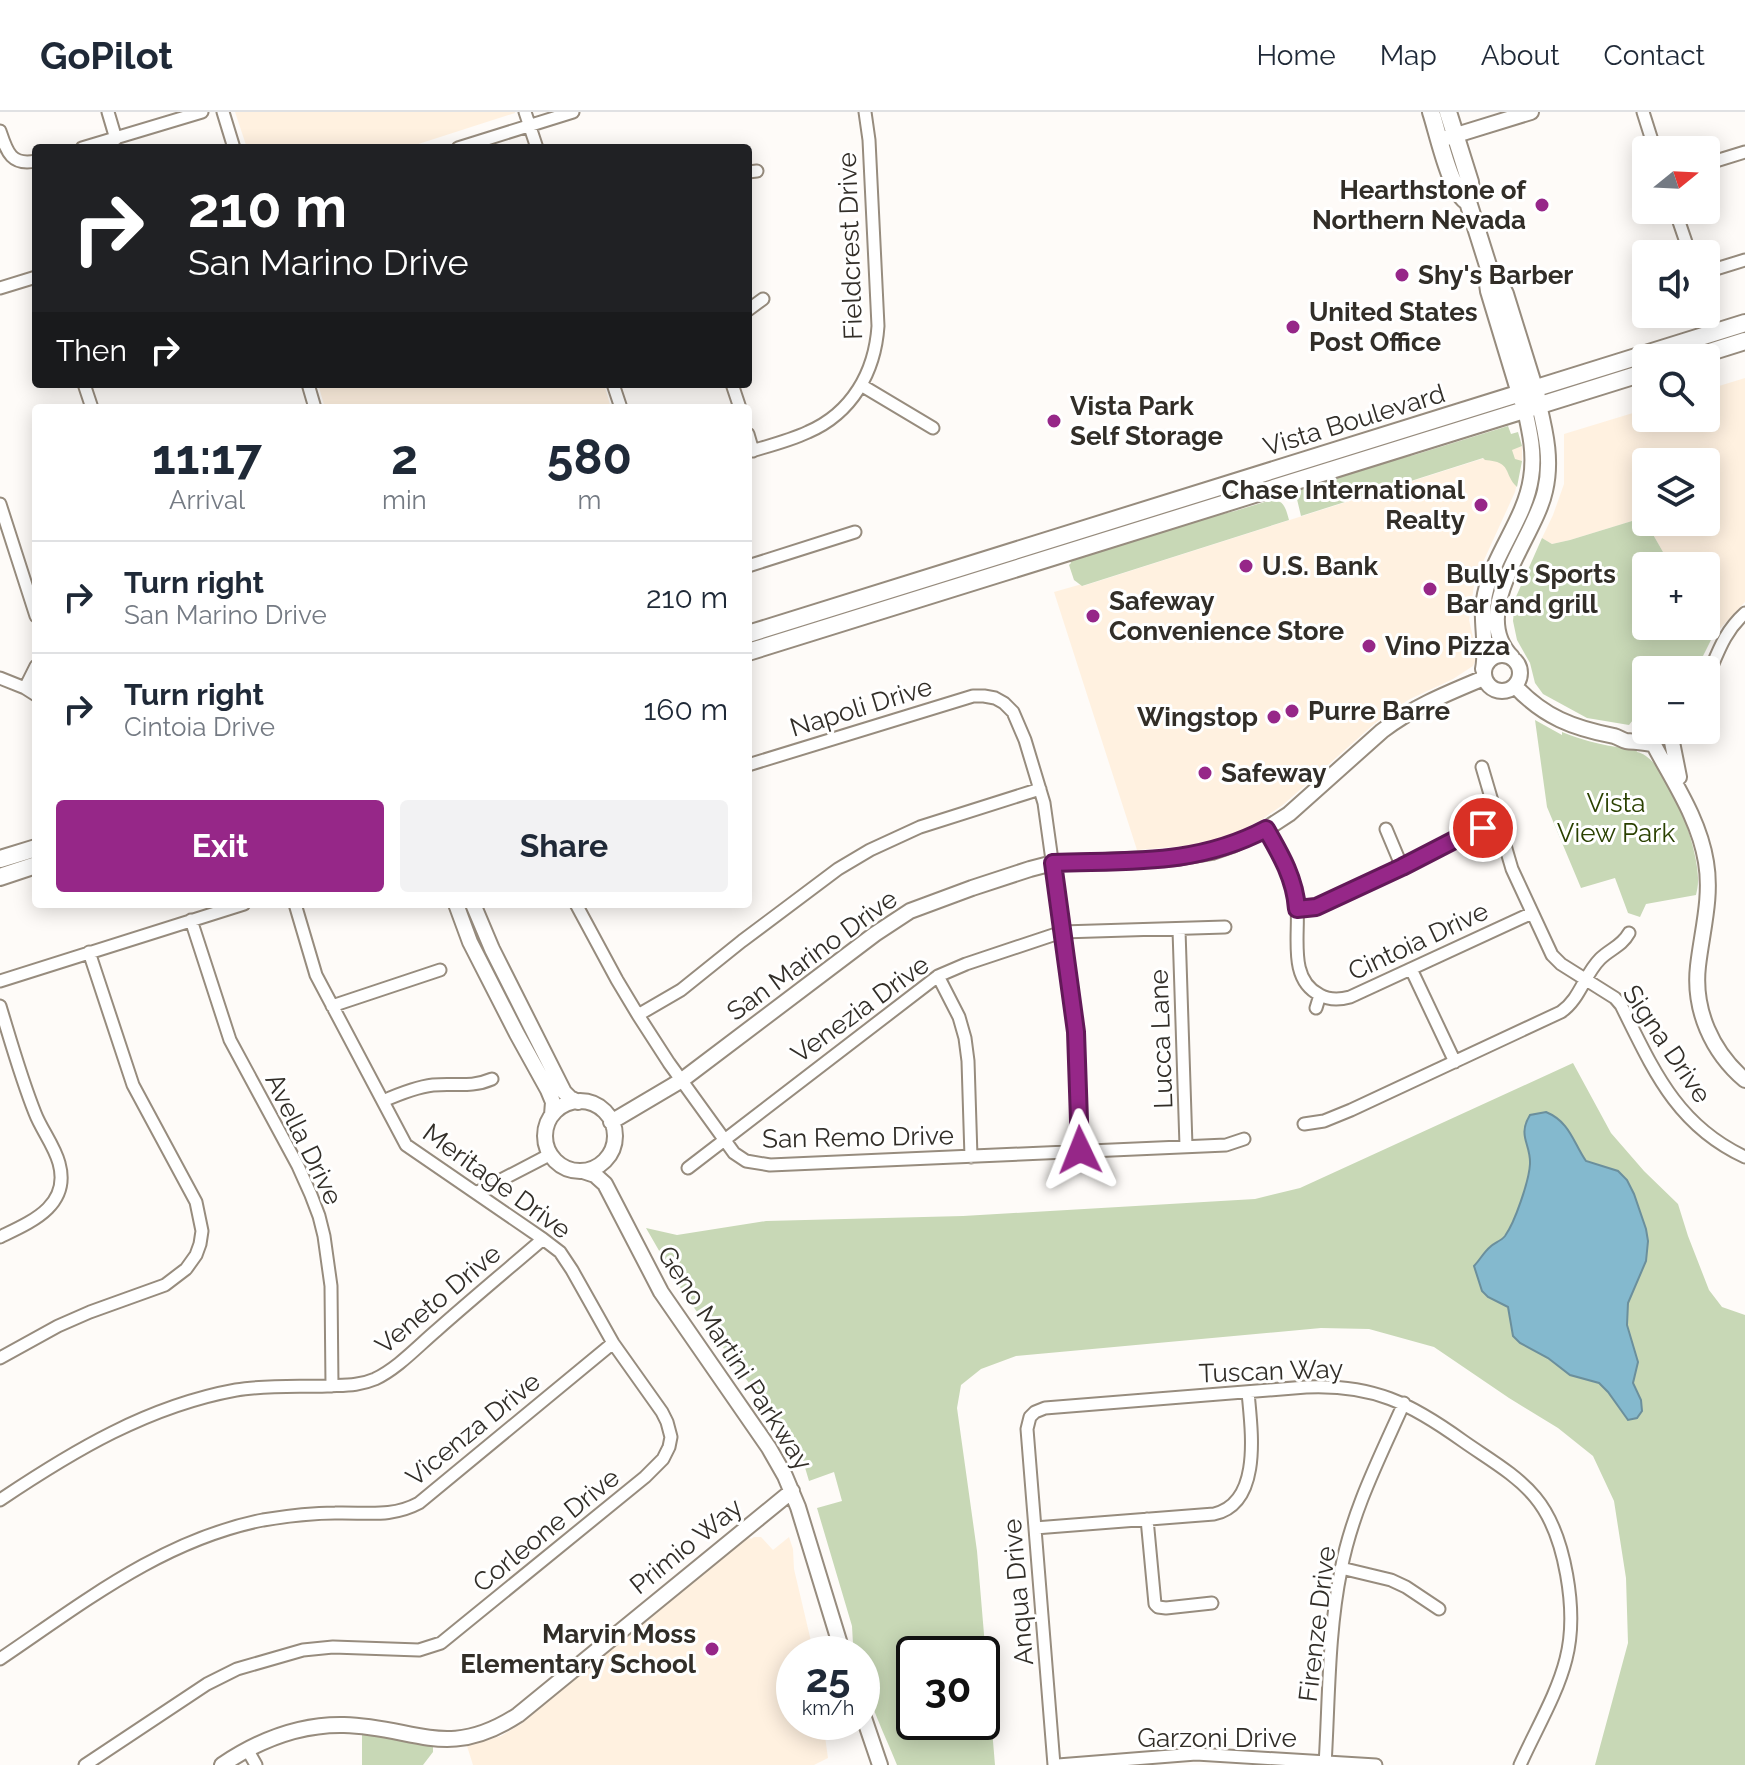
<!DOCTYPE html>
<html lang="en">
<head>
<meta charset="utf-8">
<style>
  :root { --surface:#fff; --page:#f2f2f3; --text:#1f2937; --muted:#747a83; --line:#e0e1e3; --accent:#962788 }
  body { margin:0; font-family:Raleway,sans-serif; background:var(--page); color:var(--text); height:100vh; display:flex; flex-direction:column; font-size:30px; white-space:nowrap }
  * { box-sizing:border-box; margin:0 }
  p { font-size:26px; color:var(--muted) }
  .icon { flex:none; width:44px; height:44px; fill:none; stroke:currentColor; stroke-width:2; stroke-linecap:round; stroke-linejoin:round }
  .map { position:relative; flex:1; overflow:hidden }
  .panel { position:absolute; left:32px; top:292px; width:720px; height:504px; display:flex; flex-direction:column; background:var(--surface); border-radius:8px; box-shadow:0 4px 20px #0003 }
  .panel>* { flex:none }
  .guide { position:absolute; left:32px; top:32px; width:720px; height:244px; border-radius:8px; box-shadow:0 4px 20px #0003; background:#202124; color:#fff; overflow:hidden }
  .needle { width:52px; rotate:72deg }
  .controls { position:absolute; left:1632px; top:24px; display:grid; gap:16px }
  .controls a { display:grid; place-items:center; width:88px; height:88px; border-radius:8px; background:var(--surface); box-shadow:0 4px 20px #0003; font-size:40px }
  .speed { position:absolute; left:776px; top:1524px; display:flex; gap:16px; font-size:40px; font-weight:700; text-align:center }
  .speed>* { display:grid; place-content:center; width:104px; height:104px; border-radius:50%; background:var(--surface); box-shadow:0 4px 20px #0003; line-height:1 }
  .speed small { font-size:20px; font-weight:400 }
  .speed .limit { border:4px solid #111; border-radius:12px; background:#fff; color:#111 }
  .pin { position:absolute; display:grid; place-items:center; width:68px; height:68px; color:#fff; margin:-34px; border:4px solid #fff; border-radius:50%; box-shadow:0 2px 8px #0007 }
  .me { position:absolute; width:88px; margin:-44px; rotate:358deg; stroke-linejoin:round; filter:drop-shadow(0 0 6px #0008) }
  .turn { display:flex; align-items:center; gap:28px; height:168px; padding:0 24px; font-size:36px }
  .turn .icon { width:104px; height:104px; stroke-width:2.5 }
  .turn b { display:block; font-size:56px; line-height:68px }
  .then { display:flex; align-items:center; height:76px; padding:0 24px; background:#0003; gap:16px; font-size:30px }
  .eta { display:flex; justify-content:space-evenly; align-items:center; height:136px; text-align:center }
  .eta b { font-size:48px; font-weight:700; line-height:56px }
  .action { display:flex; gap:16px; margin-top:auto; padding:16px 24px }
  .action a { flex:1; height:92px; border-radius:8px; background:var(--accent); color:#fff; font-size:32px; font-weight:700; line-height:92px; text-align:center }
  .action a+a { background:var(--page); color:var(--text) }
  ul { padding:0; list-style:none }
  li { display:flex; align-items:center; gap:24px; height:112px; padding:0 24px; border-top:2px solid var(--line) }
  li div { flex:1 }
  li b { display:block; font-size:30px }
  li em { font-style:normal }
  header { display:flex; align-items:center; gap:48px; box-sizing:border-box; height:112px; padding:0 40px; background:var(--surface); border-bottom:2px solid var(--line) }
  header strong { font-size:38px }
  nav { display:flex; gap:44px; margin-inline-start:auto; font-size:28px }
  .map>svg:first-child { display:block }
</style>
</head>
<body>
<header>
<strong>GoPilot</strong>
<nav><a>Home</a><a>Map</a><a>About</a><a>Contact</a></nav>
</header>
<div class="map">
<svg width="1745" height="1653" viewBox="0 0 1745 1653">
  <rect width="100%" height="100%" fill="#fefbf8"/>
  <!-- built -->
  <path fill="#fff1e0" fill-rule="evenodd" d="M235 0H515V1L406 36H247Z
    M1745 266V490L1713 524 1706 512V454H1671L1647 412 1632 409 1570 428 1552 432 1542 426 1553 403 1564 372V322L1646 297V306H1706V278ZM1646 350H1706V410H1646Z
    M318 272H604L611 296H325Z
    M1522 334V349L1515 380 1479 459 1474 473 1469 508 1474 529 1476 547 1473 554 1453 567 1410 587 1391 599 1373 613 1284 692 1261 708 1232 723 1196 733 1137 738 1054 480 1082 472 1083 474Z
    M748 1424 751 1427 754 1425H761L773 1438 789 1425 793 1437 794 1457 814 1542H794V1610H823L828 1646 814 1653H473L467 1634 501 1624 521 1612Z"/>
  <!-- green -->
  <path fill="#c8d8b6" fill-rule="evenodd" d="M1508 314 1511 322 1518 320 1522 334 1512 338 1515 347 1522 349 1517 375C1503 362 1513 350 1485 348L1483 346 1301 404 1296 383 1301 374 1370 352 1414 343Z
    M1271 388C1284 387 1286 397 1289 408L1082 474 1074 468 1069 453 1071 451 1069 447 1164 416 1235 399Z
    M1632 409 1647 412 1671 454H1646V514H1706V512L1713 524 1696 558H1646V596L1641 598 1629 613 1587 606 1543 582 1535 571 1530 551 1517 528 1513 509 1515 487 1542 426 1552 432 1570 428Z
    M1535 608 1562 623V620C1586 630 1610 635 1636 637L1637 640C1668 646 1700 739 1698 770 1698 774 1697 778 1696 783L1646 792 1640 805 1628 801 1615 766 1581 776 1547 695Z
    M1573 951 1611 1021 1644 1059 1678 1092 1688 1124 1709 1178 1722 1195 1745 1203V1653H1595L1628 1531 1626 1466 1614 1389 1593 1344 1558 1316 1509 1286 1434 1235 1369 1217 1321 1216 1016 1244 981 1257 961 1273 957 1296 977 1439 995 1653H897C883 1617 862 1581 862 1542H856L853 1532 852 1514 817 1396 842 1389 834 1360 809 1369 801 1342 684 1182 646 1116 677 1123 766 1109 963 1104 1255 1087 1300 1076ZM914 1542H982V1610H914Z
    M362 1621 433 1633V1640L423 1653H362Z"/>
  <!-- water -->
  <path fill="#84b9ce" stroke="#6b8f9c" stroke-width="2" d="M1546 1000C1570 1010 1573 1030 1586 1049L1618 1059 1627 1068 1634 1082 1646 1117 1648 1129 1646 1149 1628 1191 1627 1213 1638 1250 1633 1271 1641 1288 1642 1299 1637 1306 1628 1308 1608 1280 1599 1271 1570 1263 1548 1246 1520 1231 1513 1224 1508 1195 1488 1185 1482 1179 1474 1154C1479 1149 1484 1140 1490 1135 1494 1131 1501 1129 1505 1124 1515 1110 1529 1069 1530 1052 1531 1032 1517 1024 1530 1003Z"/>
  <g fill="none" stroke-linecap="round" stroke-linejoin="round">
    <defs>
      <path id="minor" d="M108 0 116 27
        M223 0 234 36
        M525 0 537 36
        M1643 0 1655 38
        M0 19C7 40 11 54 36 49
        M82 36 202 0
        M458 36 573 0
        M1706 52 1745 40
        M748 60 757 59
        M1675 98 1690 142
        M1706 160 1745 148
        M0 176 36 165
        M748 198 763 187
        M84 272 92 296
        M308 272 315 296
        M613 272 621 296
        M732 272 740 296
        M861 273 933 316
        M748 322 753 339
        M748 340C768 334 789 329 808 320 852 301 875 260 878 214L869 28 865 0
        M0 392 36 504
        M748 454 855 420
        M0 566 25 576 36 583
        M1706 568C1718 541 1723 521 1745 501
        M25 576 36 554
        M748 653 973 584H984L995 586 1004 591 1013 600 1025 628 1044 691 1076 920 1080 1038
        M1482 655 1512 757 1552 843 1561 852 1615 886 1621 893C1653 957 1676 1013 1745 1045
        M1266 717C1279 739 1291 760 1296 785 1302 816 1285 866 1320 883 1329 888 1339 888 1350 885L1532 801
        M1386 717 1402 755
        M576 792 617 868 638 903 669 951 734 1041 746 1049 770 1053 1226 1033 1244 1027
        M1297 797C1318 798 1337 785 1356 776 1403 754 1449 726 1498 711
        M191 808 230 928 298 1054 311 1083 319 1104 324 1124 331 1174 332 1274
        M1179 818 1186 1034
        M1411 857 1455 950
        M938 864 959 905 965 926 968 949 971 1045
        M0 869 244 792
        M0 894C11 930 21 966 35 1001 41 1017 54 1033 59 1051 71 1094 31 1110 0 1125
        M332 894 440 858
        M1316 896 1320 883
        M638 903 681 878 742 829 838 757 870 738 920 715 1040 677
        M383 989C399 982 416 975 433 973 455 971 471 976 492 967
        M1304 1012 1324 1009 1351 998 1561 900C1580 887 1584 863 1600 847 1610 837 1622 834 1629 821
        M688 1056 938 864 966 852 1062 820 1225 815
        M476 1081 551 1042
        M0 1246 58 1214 90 1200 165 1173 186 1157 196 1143 200 1132 202 1119 196 1090 133 973 89 840
        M1030 1305 1035 1300 1045 1296 1306 1275C1373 1272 1410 1291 1463 1329 1487 1346 1516 1362 1535 1385 1566 1422 1578 1501 1566 1547 1557 1583 1535 1619 1520 1653
        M1030 1305 1027 1317 1054 1653
        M0 1388C73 1339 148 1294 236 1278 265 1273 297 1275 327 1274 343 1273 359 1274 375 1267 398 1256 417 1235 437 1218 472 1187 508 1157 543 1127
        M1147 1407 1155 1492 1158 1495 1166 1496 1212 1491
        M1035 1416 1214 1402C1263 1391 1251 1316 1248 1280
        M1341 1456 1391 1468 1406 1475 1439 1497
        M0 1547C83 1491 162 1428 263 1408 287 1404 311 1401 335 1401 366 1400 391 1406 419 1391L613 1231
        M247 1637 256 1653
        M85 1653 207 1572 237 1557 303 1538 333 1535 419 1538 441 1531 645 1365 663 1347 669 1335 671 1325 667 1310 662 1300 613 1231 572 1158 560 1140 543 1127 406 1033 316 863 295 792
        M1058 1653 1196 1642 1376 1653
        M1325 1653C1329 1588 1328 1521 1341 1458 1352 1399 1380 1345 1404 1291"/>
      <path id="tertiary" d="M1440 28 1531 0
        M1484 561a18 18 0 1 1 36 0a18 18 0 1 1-36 0Z
        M1512 545C1467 500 1535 426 1545 379 1552 349 1546 322 1539 293
        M1483 557C1488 531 1479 507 1485 482 1494 441 1525 407 1531 366 1535 342 1530 320 1525 298
        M1515 574C1544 605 1573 616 1614 624 1618 625 1622 628 1626 629 1633 630 1642 630 1651 632
        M1646 611C1641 620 1644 629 1654 633
        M1671 625 1679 665
        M1654 633C1674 671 1699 707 1706 750 1712 785 1702 819 1698 854 1693 898 1712 940 1745 968
        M456 792 470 830 517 922 548 978 553 990 552 1003
        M473 792 492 837 564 980 570 986 578 990
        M545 1024a35 35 0 1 1 70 0a35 35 0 1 1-70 0Z
        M611 1010 682 968 875 822 910 799 972 776 1030 757 1053 751 1177 746 1212 740 1232 733 1266 717 1289 702 1382 619C1413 595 1448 581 1484 566
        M583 1059 595 1063 605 1072 661 1180 769 1336 785 1364 798 1395 843 1542
        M862 1600 880 1653
        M222 1653C259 1628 299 1612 344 1613 416 1615 447 1649 518 1603L792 1379"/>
      <path id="secondary" d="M1431 0C1438 21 1450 80 1468 90
        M1448 0 1470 70 1471 80 1468 90 1491 163 1500 172 1505 182 1537 285
        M1491 163 1488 172 1489 179 1522 288
        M1691 246 1745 229
        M748 522 1745 211
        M748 540 1646 260
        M0 747 36 736
        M0 765 36 753"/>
    </defs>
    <!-- minor casing -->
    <use href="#minor" stroke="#978c7e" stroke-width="15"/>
    <!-- tertiary casing -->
    <use href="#tertiary" stroke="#978c7e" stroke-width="18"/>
    <!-- secondary casing -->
    <use href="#secondary" stroke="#978c7e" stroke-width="20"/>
    <!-- minor -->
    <use href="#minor" stroke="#fff" stroke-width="11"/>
    <!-- tertiary -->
    <use href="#tertiary" stroke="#fff" stroke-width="14"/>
    <!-- secondary -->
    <use href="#secondary" stroke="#fff" stroke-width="16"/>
  </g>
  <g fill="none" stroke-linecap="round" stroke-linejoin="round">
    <defs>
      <path id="route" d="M1080 1038 1076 920 1053 751C1129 748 1196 754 1266 717 1281 743 1295 767 1297 797L1316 795 1402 755 1464 723 1483 716"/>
    </defs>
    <!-- route casing -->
    <use href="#route" stroke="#621958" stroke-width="20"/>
    <!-- route -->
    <use href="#route" stroke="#962788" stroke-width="14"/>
  </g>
  <!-- markers -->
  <g fill="#962788" stroke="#fff" stroke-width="3">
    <circle cx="1542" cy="93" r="8"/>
    <circle cx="1402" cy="163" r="8"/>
    <circle cx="1293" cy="215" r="8"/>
    <circle cx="1054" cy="309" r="8"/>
    <circle cx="1481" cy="393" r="8"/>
    <circle cx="1246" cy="454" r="8"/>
    <circle cx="1430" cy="477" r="8"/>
    <circle cx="1093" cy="504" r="8"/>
    <circle cx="1369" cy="534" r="8"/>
    <circle cx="1292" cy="599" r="8"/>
    <circle cx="1274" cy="605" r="8"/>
    <circle cx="1205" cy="661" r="8"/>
    <circle cx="712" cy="1537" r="8"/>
  </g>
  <g text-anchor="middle" stroke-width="6" stroke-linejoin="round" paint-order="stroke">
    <!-- poi labels -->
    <g font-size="26" font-weight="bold" fill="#322e28" stroke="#fff" text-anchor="start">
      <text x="1526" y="87" text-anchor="end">Hearthstone of<tspan x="1526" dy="30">Northern Nevada</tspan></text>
      <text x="1418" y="172">Shy's Barber</text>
      <text x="1309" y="209">United States<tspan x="1309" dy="30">Post Office</tspan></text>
      <text x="1070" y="303">Vista Park<tspan x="1070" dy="30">Self Storage</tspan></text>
      <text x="1465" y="387" text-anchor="end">Chase International<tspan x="1465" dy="30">Realty</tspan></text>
      <text x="1262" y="463">U.S. Bank</text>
      <text x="1446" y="471">Bully's Sports<tspan x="1446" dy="30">Bar and grill</tspan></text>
      <text x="1109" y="498">Safeway<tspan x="1109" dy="30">Convenience Store</tspan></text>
      <text x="1385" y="543">Vino Pizza</text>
      <text x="1308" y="608">Purre Barre</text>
      <text x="1258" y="614" text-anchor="end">Wingstop</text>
      <text x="1221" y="670">Safeway</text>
      <text x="696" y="1531" text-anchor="end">Marvin Moss<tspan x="696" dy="30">Elementary School</tspan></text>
    </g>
    <!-- street labels -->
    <g font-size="26" fill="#322e28" stroke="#fff">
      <text transform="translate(850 134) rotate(-92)" y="9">Fieldcrest Drive</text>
      <text transform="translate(1354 308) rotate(-17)" y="9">Vista Boulevard</text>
      <text transform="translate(861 595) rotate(-17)" y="9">Napoli Drive</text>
      <text transform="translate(1418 829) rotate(-25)" y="9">Cintoia Drive</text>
      <text transform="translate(812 843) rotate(-36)" y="9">San Marino Drive</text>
      <text transform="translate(860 897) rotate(-36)" y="9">Venezia Drive</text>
      <text transform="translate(1161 927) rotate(-92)" y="9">Lucca Lane</text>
      <text transform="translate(1667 932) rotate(56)" y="9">Signa Drive</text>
      <text transform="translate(858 1025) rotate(-1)" y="9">San Remo Drive</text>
      <text transform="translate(304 1027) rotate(64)" y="9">Avella Drive</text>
      <text transform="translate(497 1069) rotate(36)" y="9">Meritage Drive</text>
      <text transform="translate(438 1187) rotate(-40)" y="9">Veneto Drive</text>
      <text transform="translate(735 1246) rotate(57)" y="9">Geno Martini Parkway</text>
      <text transform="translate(1271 1259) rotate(-2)" y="9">Tuscan Way</text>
      <text transform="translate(473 1317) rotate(-39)" y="9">Vicenza Drive</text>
      <text transform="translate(546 1418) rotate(-39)" y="9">Corleone Drive</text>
      <text transform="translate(686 1434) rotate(-39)" y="9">Primio Way</text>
      <text transform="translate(1018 1480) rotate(-95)" y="9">Anqua Drive</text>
      <text transform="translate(1317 1512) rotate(-83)" y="9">Firenze Drive</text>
      <text x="1217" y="1635">Garzoni Drive</text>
    </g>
    <!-- park labels -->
    <g font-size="26" fill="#2a4100" stroke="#fff">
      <text x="1616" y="700">Vista<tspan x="1616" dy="30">View Park</tspan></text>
    </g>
  </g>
</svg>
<div class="controls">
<a><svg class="needle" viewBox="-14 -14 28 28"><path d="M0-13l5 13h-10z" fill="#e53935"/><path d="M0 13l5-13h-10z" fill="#747a83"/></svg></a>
<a><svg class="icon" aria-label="sound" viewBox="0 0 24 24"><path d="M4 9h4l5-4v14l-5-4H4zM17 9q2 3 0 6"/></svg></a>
<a><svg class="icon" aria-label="search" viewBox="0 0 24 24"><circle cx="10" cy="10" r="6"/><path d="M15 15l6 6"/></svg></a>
<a><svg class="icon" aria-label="layers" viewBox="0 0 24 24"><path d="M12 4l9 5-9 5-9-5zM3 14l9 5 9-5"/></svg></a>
<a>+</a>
<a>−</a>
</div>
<div class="speed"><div>25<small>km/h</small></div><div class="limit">30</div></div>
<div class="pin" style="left:1483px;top:716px;background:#d93025"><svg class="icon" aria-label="arrive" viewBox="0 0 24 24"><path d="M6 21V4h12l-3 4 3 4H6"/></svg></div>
<svg class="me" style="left:1080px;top:1038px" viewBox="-20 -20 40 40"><path d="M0-17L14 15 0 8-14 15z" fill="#962788" stroke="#fff" stroke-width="4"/></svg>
<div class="guide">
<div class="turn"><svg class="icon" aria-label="right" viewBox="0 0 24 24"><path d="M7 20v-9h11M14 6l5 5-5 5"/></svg><div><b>210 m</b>San Marino Drive</div></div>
<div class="then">Then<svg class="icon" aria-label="right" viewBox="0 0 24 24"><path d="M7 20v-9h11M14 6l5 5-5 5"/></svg></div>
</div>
<section class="panel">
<div class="eta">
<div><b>11:17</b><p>Arrival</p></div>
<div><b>2</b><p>min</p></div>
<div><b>580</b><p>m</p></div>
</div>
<ul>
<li><svg class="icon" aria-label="right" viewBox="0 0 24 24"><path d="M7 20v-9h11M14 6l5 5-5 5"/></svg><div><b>Turn right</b><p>San Marino Drive</p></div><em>210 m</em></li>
<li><svg class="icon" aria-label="right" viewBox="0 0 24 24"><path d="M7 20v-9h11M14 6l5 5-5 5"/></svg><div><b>Turn right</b><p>Cintoia Drive</p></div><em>160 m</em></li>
</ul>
<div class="action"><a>Exit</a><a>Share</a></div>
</section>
</div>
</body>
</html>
